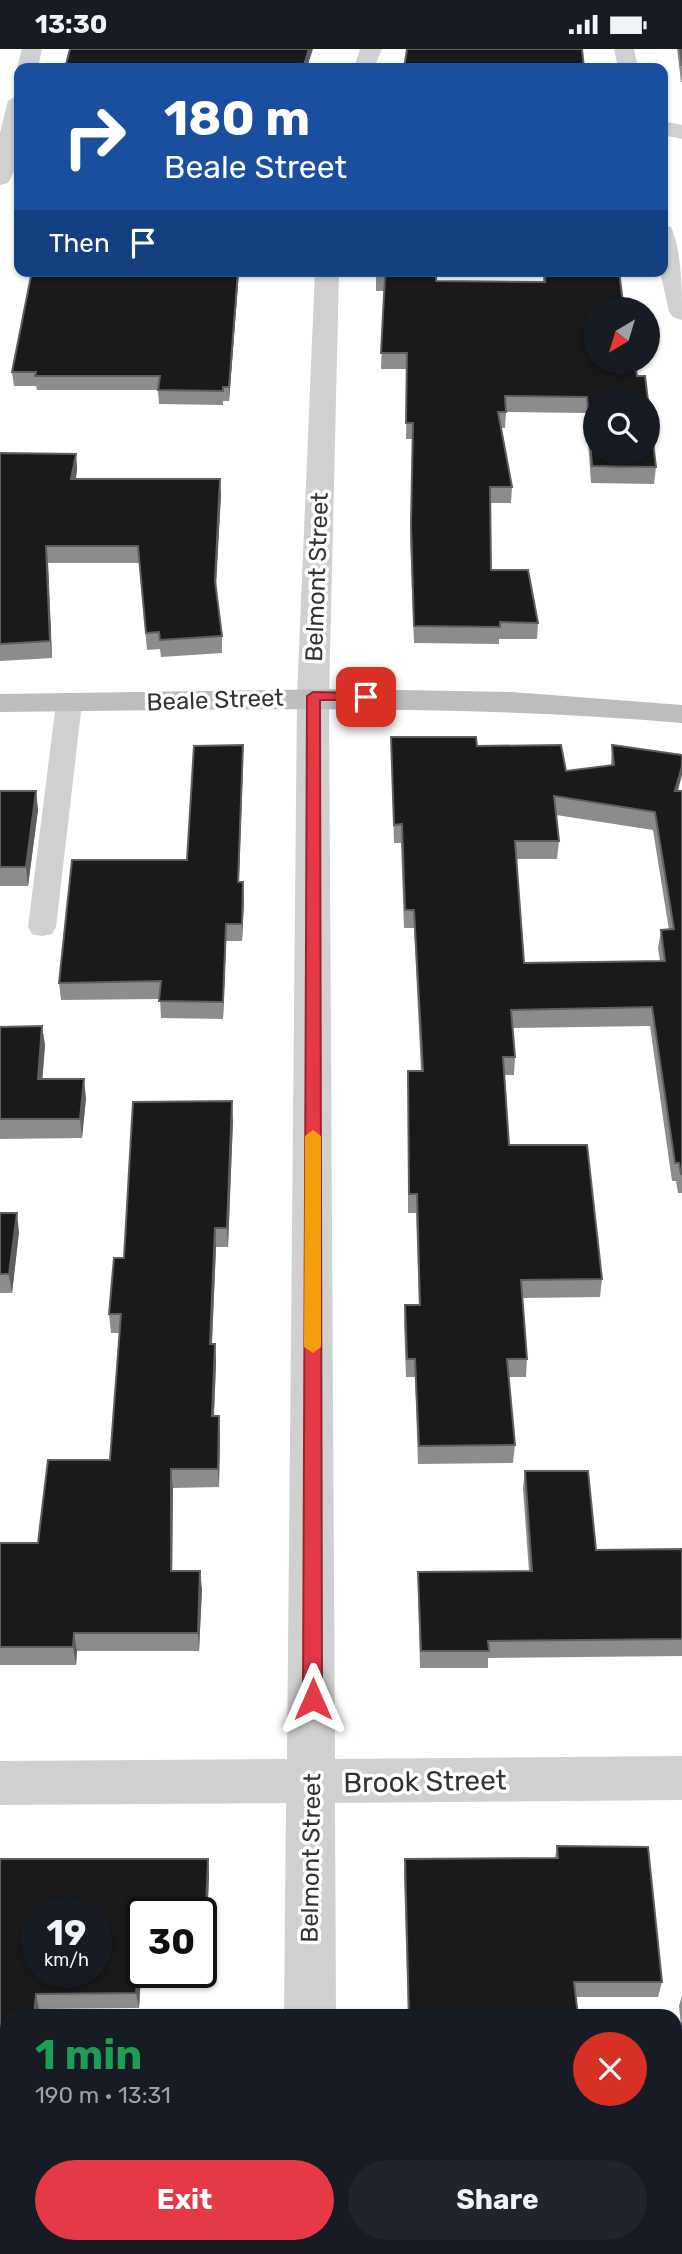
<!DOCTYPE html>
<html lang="en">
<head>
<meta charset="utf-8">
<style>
  :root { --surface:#171b24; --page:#20242c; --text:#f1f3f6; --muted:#9ea1a6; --accent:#e63946 }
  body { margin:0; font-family:Rubik,sans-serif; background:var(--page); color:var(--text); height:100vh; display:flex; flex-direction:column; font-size:26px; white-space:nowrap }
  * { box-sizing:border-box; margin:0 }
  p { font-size:23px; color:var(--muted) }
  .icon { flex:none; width:38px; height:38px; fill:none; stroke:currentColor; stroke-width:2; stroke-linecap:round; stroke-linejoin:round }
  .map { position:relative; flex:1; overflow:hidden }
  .panel { position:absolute; left:0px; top:1960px; width:682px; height:245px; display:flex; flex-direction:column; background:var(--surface); border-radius:21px 21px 0 0; box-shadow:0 2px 5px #0004 }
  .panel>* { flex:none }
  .banner { position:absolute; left:14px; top:14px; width:654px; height:214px; border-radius:14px; box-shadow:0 2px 5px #0004; background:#1a4fa0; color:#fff; overflow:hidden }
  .needle { width:46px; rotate:218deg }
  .controls { position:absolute; left:583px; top:248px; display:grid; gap:14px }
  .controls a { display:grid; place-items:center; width:77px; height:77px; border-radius:50%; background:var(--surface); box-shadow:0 2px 5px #0004; font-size:35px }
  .speed { position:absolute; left:21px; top:1848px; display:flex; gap:14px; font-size:35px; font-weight:700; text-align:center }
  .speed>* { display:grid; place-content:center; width:91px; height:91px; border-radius:50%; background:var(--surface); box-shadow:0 2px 5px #0004; line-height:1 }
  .speed small { font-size:18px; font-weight:400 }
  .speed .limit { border:4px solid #111; border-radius:10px; background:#fff; color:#111 }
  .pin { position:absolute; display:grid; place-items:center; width:60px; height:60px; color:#fff; margin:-30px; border-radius:14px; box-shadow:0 4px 10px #0006 }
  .me { position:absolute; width:77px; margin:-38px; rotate:0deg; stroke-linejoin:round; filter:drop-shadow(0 0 5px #0008) }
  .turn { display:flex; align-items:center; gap:24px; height:147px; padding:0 35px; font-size:32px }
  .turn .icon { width:91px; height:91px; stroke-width:2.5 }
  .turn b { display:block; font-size:49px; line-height:60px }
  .then { display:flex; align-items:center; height:66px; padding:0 35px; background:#0003; gap:14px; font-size:26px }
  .round { display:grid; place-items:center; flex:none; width:74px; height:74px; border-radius:37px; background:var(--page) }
  .head { display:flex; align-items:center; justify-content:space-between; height:119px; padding:0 35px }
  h1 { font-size:42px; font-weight:700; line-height:52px; color:#1e9e55 }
  .primary-button { display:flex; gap:14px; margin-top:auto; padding:14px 35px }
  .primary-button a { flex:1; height:80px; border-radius:42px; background:var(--accent); color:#fff; font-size:28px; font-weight:700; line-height:80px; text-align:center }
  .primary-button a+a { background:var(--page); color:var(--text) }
  .status { display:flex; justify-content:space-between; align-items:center; height:49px; padding:0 35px; background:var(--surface); direction:ltr }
  .status svg { height:19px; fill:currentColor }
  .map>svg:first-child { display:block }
</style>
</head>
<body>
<div class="status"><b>13:30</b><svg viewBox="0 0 49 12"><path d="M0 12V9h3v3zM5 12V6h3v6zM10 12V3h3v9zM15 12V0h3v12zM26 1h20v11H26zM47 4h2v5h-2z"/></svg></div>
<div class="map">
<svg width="682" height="2205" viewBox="0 0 682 2205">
  <rect width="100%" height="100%" fill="#fff"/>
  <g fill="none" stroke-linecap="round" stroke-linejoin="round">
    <!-- lane -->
    <path fill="#d0d0d0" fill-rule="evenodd" d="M69 646 78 649 82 654 56 878 52 885 42 887 32 885 28 878 56 654 60 649Z"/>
    <!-- street -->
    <path fill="#d0d0d0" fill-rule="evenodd" d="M22 0H42L38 19H19V22L17 19Z
      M360 0H382L374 19H354Z
      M614 0H634L638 19H618Z
      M19 45C20 72 24 111 8 134L0 136V84L8 52Z
      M663 72 682 76V90L663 86Z
      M663 176 671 178C682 202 682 242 682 271L673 268 669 263 660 222H663Z
      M315 222H339L329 647 335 1710 682 1707V1751L335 1754 336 1967H284L286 1754 0 1756V1712L287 1710 297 647Z
      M279 2198H335V2205H279Z"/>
    <!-- secondary -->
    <path fill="#bdbdbd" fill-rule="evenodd" d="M341 640 512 643 682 656V674C455 654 228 661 0 663V645Z"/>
  </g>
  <!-- wall -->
  <path fill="#8c8c8c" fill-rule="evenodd" d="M677 0H682V33H681Z
    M32 222H239L229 352H223V356L159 355 158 341H37L36 337H14L12 323Z
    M376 222 436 232 543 233V222H619L595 261 637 327 656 418 654 435 591 434 586 364 506 363 505 379H501L512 438 511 454H490L491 521 538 574 537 590H499V595L414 594 410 491 413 390H406L407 320H381L384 242H376Z
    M0 404 76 405 77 421 76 430 221 446 216 541 222 587V604L161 608 160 600 147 601 139 514H48L52 609 0 612Z
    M391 688 477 697 566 722 611 716 612 696 678 742H682V1144H678L676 1132H672L650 977 513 979 515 1008 514 1026H504L509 1096 602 1230 600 1248 522 1249 527 1310 526 1328H509L515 1396 513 1414 418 1415 415 1328H406L404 1274 405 1256H419L416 1164H408V1022H421L414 879H404L401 794H394ZM556 766 653 781 669 881H661L658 899 660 912 524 914 516 810H557L559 792Z
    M243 696V713L239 833 244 850 242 892H226L223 970 161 969 160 950 61 951 59 934 187 811Z
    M0 742H36L38 761 28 837H0Z
    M42 977 45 996 42 1030 86 1049 82 1089 0 1090V978Z
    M233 1071 228 1198H216L212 1295H215L216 1314 214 1367H219L220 1386 219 1438 173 1439 172 1522 202 1540 199 1602H77L76 1616H0V1494H38L110 1411 120 1284H111L109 1265 124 1209Z
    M0 1164 19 1183 12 1244H0Z
    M525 1422 596 1501 682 1500V1607L488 1609V1619H420L418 1540V1523L529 1522 523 1439Z
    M557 1797 662 1933 658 1948H576L578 1967H408L404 1826 405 1810 555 1809Z
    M0 1810H208L209 1826 205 1926H141L139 1959 39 1960 38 1967H7V2001H5L0 2053ZM142 1864H201V1923H142Z
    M682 1946V1985L679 1957Z"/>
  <!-- shaded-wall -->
  <path fill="#5f5f5f" d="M309 0H313L307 19H303Z
    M238 222H239L229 352V338Z
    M76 405 77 421 73 446 71 430Z
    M220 430 221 446 215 548V532Z
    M46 497 48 514 52 609 50 592Z
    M243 696V713L238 850V833Z
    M682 717V726L673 760 675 742Z
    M36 742 38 761 28 837 26 818Z
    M243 833 244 850 242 892V875Z
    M226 875V892L223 970V953Z
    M42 977 45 996 41 1049 38 1030Z
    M84 1030 86 1049 82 1089 80 1070Z
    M232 1052 233 1071 228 1198 227 1179Z
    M17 1164 19 1183 12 1244 9 1225Z
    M215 1179 216 1198 211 1314 210 1295Z
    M215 1295 216 1314 213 1386 212 1367Z
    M219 1367 220 1386 219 1438 218 1420Z
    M171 1420 173 1439 172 1541 171 1522Z
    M200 1522 202 1540 199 1602 198 1584Z
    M74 1584 77 1602 76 1616 73 1598Z
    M208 1810 209 1826 205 1926 204 1910Z
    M139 1910 141 1926 139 1959 136 1944Z
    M36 1945 39 1960 38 1967H34Z
    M1 1986 5 2001 0 2053V2001Z"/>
  <!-- building -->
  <path fill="#1a1a1a" stroke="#5f5f5f" stroke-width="2" fill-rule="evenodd" d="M70 0H309L303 19H65Z
    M407 0H582L584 19H404Z
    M680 0H682V17Z
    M32 222H238L229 338H223V342L158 341 160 327H35L36 323H12Z
    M376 222H436V232L545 233V222H619L624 261H595V313H635L637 327H645L656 418 592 417 587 348 505 347 506 363H498L512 438H490L491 521H528L538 574 500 573V578L414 577 411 475 413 374H406L407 304H381L385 227H376ZM595 352H648V404H595Z
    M0 404 76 405 71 430H220L215 532 222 587 160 591 159 583 146 584 138 497H46L50 592 0 595Z
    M391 688H476L477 697 561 696 566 722 614 716 612 696 682 706V717L675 742H682V1125H681L679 1114H675L652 958 511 961 515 1008H503L509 1096H587L602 1230 521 1231 527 1310H507L515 1396 419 1397 415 1310H407L405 1256H420L417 1145H409L408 1022H423L414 861H405L402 775 394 776ZM554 747 655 763 674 880 661 881 665 912 524 914 515 792H559Z
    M243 696 238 833H243L242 875H226L223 953 159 952 161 932 59 934 72 811H187L194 697Z
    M0 742H36L26 818H0Z
    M42 977 38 1030H84L80 1070H0V978Z
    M232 1052 227 1179H215L210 1295H215L212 1367H219L218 1420H171V1522H200L198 1584H74L73 1598H0V1494H38L48 1411H110L121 1265H109L114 1209H124L133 1053Z
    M0 1164H17L9 1225H0Z
    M525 1422H588L596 1501 682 1500V1590L488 1592 489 1602H421L418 1523 532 1522Z
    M557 1797 648 1798 662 1933H574L578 1967H409L405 1810 558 1809Z
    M0 1810H208L204 1910H201V1864H142V1910H139L136 1944 36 1945 34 1967H7V1986H1L0 2001ZM37 1864H96V1923H37Z
    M676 2167H682V2205H402L401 2198H676Z
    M88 2198H192V2205H87Z"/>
  <!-- route -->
  <path fill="#e63946" stroke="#96252e" stroke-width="2" d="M366 644 373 648 371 651H320L322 1650 319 1656 313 1659 306 1656 303 1650 307 647 313 643Z"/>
  <!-- slow -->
  <path fill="#f59e0b" d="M313 1081 321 1087V1298L313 1304 304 1298 305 1087Z"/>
  <g text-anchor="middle" stroke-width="7" stroke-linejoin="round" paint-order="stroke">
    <!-- street labels -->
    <g font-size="24" fill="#333" stroke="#fff">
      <text transform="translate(317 528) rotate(-88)" y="8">Belmont Street</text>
      <text transform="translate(215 651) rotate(-2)" y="8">Beale Street</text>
      <text transform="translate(311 1809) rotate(-89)" y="8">Belmont Street</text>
    </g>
    <!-- near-street labels -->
    <g font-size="28" fill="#333" stroke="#fff">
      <text transform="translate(425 1732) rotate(-1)" y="10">Brook Street</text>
    </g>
  </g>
</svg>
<div class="controls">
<a><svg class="needle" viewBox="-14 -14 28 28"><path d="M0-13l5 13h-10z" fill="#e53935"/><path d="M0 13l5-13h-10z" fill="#9ea1a6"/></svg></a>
<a><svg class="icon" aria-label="search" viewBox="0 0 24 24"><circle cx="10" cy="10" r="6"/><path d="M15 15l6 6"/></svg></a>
</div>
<div class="speed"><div>19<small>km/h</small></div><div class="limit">30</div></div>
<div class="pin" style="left:366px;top:648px;background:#d93025"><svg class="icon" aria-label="arrive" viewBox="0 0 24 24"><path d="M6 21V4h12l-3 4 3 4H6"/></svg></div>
<svg class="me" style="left:313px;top:1650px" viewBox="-20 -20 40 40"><path d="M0-17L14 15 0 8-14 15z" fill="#e63946" stroke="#fff" stroke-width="4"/></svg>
<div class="banner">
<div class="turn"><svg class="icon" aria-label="right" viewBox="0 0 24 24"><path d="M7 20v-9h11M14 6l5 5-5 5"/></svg><div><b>180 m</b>Beale Street</div></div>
<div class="then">Then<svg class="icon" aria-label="arrive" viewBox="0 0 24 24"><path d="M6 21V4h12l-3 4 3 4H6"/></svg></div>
</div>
<section class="panel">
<div class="head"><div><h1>1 min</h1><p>190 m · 13:31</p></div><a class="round" style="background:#d93025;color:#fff"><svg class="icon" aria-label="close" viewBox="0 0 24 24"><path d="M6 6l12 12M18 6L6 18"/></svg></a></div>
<div class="primary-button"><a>Exit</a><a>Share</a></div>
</section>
</div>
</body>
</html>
